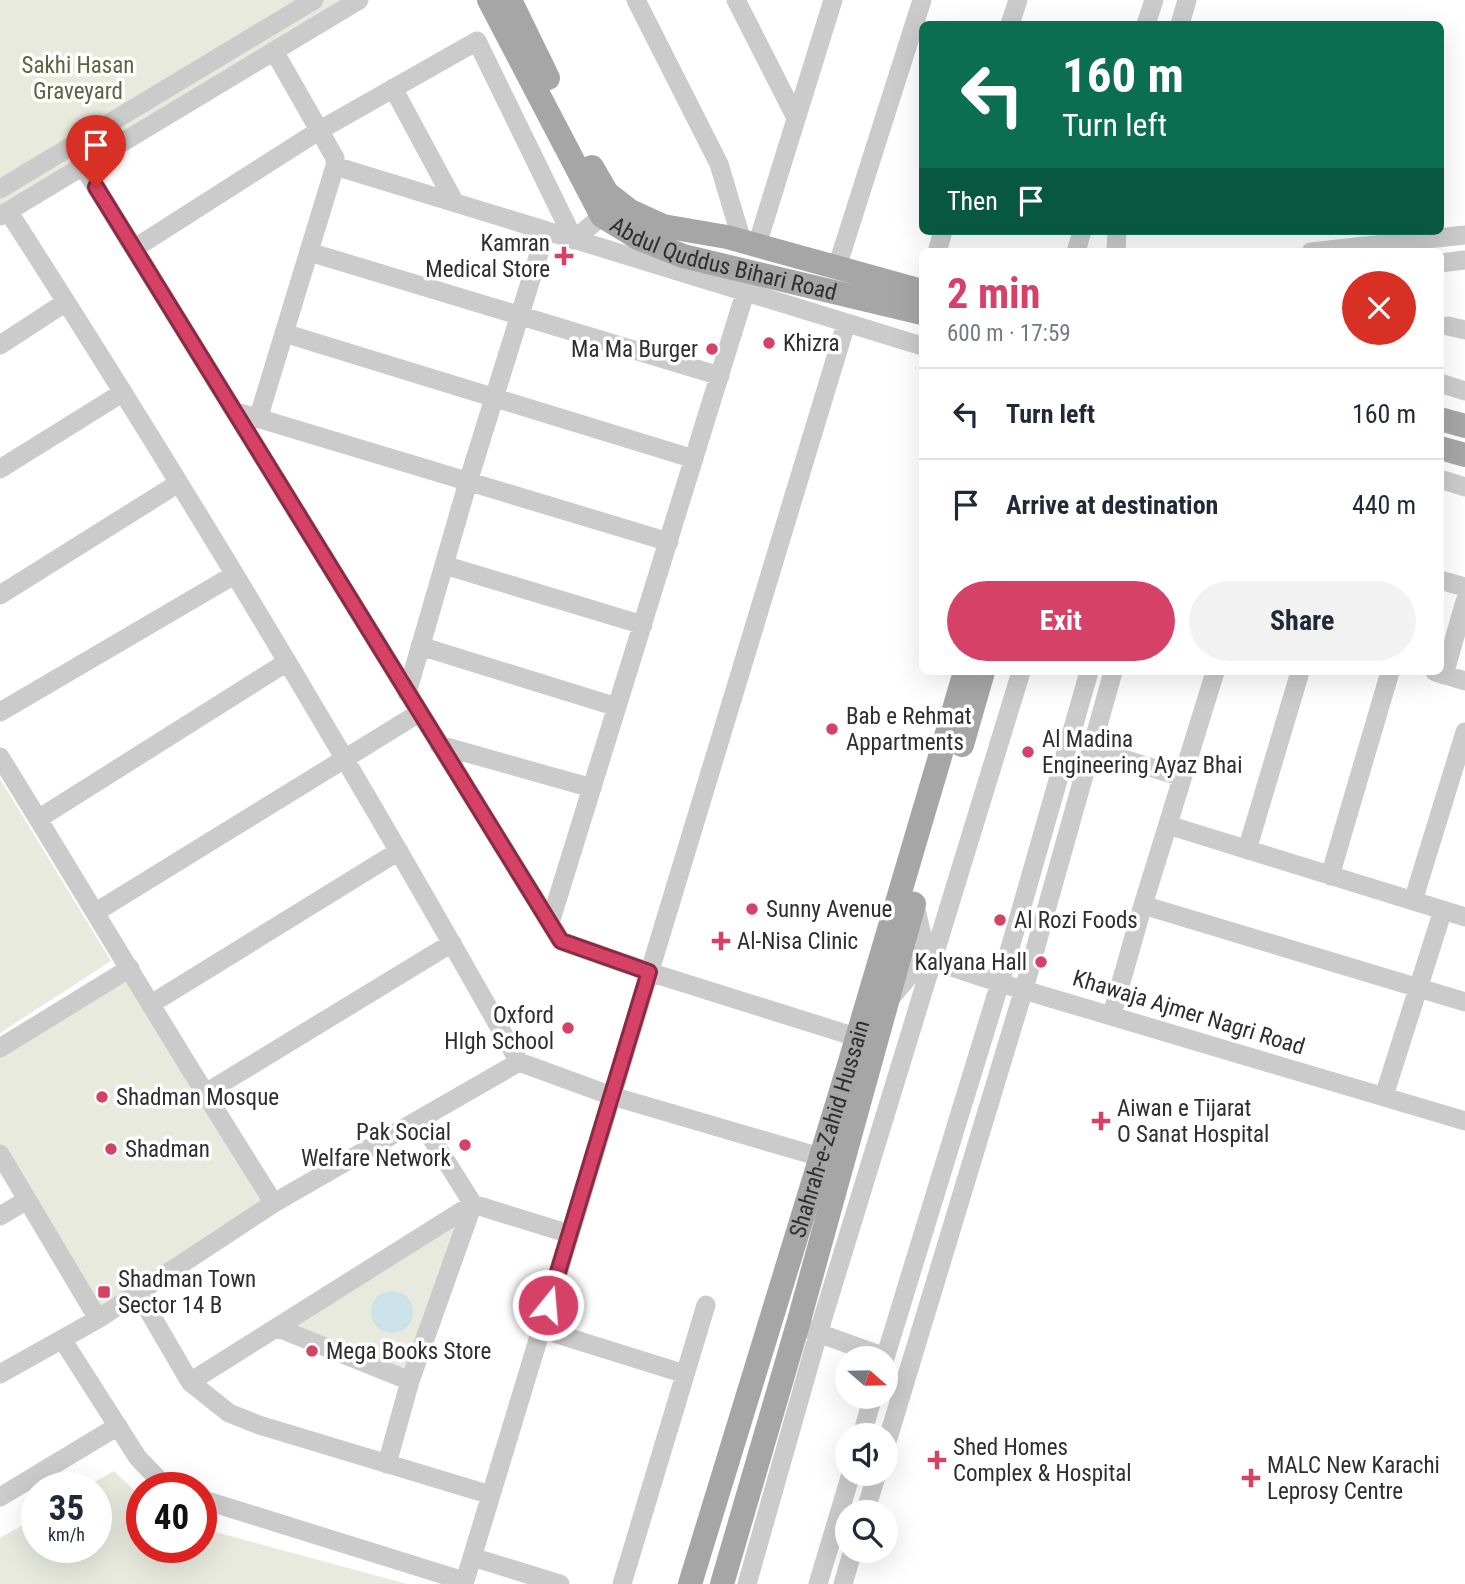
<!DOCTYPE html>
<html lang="en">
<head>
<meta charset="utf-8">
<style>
  :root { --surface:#fff; --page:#f2f2f3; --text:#1f2937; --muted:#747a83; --line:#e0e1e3; --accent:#d54167 }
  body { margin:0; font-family:"Roboto Condensed",sans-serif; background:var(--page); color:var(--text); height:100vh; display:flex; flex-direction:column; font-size:26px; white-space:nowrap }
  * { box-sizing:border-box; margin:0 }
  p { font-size:23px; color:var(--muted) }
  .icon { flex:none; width:38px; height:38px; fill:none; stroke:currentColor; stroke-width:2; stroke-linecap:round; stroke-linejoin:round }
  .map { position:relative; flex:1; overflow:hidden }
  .drawer { position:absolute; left:919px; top:248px; width:525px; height:427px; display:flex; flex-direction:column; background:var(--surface); border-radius:10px; box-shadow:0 7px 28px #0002 }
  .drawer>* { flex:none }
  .guide { position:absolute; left:919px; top:21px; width:525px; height:214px; border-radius:10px; box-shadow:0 7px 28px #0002; background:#0b6e4f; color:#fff; overflow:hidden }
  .needle { width:46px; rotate:110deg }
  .controls { position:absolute; left:835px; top:1346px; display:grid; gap:14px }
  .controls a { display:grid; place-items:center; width:63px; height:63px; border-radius:50%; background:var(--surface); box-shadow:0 7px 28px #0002; font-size:35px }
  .speed { position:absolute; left:21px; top:1472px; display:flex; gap:14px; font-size:35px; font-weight:700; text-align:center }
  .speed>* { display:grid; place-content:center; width:91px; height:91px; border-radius:50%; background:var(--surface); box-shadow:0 7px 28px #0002; line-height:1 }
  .speed small { font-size:18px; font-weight:400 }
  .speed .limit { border:10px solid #d22; background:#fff; color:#111 }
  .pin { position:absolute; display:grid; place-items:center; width:60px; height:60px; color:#fff; margin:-72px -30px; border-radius:50% 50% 50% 0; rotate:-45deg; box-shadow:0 0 7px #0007 }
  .pin .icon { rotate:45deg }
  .me { position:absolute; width:77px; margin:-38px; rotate:17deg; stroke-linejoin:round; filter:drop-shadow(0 0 5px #0008) }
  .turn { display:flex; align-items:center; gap:24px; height:147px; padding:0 28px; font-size:32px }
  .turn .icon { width:91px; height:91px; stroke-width:2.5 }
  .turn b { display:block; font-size:49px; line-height:60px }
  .then { display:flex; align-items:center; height:66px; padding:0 28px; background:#0003; gap:14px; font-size:26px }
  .round { display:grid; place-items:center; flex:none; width:74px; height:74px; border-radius:37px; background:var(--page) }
  .overview { display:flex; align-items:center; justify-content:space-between; height:119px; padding:0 28px }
  h1 { font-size:42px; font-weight:700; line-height:52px; color:var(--accent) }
  .button { display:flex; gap:14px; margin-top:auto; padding:14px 28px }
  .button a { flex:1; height:80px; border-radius:42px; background:var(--accent); color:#fff; font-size:28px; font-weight:700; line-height:80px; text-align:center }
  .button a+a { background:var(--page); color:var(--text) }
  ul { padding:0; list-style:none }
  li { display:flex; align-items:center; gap:21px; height:91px; padding:0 28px; border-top:2px solid var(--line) }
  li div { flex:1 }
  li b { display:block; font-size:26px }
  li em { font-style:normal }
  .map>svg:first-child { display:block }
</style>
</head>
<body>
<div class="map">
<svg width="1465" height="1584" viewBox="0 0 1465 1584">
  <rect width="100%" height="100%" fill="#fff"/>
  <!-- green -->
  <path fill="#e7eadd" d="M0 0H359L0 216Z
    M0 779 111 961 0 1033Z
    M130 968 274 1203 98 1319 0 1154V1048Z
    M473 1204 410 1381 278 1328Z
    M114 1471 142 1498V1547H201V1528L407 1584H0V1538L37 1517V1547H96V1488L86 1487Z"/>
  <!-- water -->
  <path fill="#cbe2e8" d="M371 1312a21 21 0 1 1 42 0a21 21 0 1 1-42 0Z"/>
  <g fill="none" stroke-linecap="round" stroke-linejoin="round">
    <!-- minor -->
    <path stroke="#cbcbcb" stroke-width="19" d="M636 0 719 164 742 241
      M736 0 796 118
      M1010 24 1018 0
      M1146 24 1154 0
      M1180 24 1187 0
      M274 51 335 158V166L922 346
      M393 88 455 203
      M83 166 561 941 649 972 856 1037
      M0 189 314 0
      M8 211C187 489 357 774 519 1062
      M0 216 359 0
      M757 245 833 0
      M135 248 320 130 477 41 574 240 611 208
      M309 252 720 376
      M937 252 943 231
      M1076 252 1082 231
      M1116 252 1117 231
      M1311 252 1465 235
      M1440 263 1465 260
      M837 267 922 0
      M1448 326 1465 330
      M284 333 694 459
      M0 345 66 302
      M1440 383 1465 391
      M234 411 669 542
      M258 419 335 166
      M0 469 122 393
      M1440 479 1465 487
      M444 565 643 625
      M1440 580 1465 587
      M0 595 177 484
      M420 646 617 707
      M1435 672 1465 681
      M1444 675 1465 601
      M407 693 468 482 546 231
      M0 712 234 575
      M439 745 592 788
      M1091 749 1182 777
      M0 757C92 906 180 1056 274 1203
      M38 819 287 662
      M1168 825 1465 917
      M1247 850 1300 672
      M1330 876 1390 672
      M914 901 922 935 933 960
      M1413 901 1465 732
      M1143 905 1465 1002
      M96 912 419 713
      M550 923 745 293
      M900 950 1000 983 1465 1121
      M890 999 910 975 933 960
      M151 1004 399 851
      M1112 1014 1143 905 1215 672
      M0 1048 130 968
      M204 1094 452 943
      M1384 1096 1443 910
      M0 1154 98 1319
      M0 1216 27 1200
      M137 1291 190 1382 229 1413 259 1425 491 1495
      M278 1328 410 1381
      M541 1329 685 1374
      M807 1329 885 1357
      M62 1339 138 1458 167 1488
      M885 1358 1000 983 1089 672
      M0 1374 98 1319 274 1203 519 1062 612 1096 820 1157
      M190 1382 473 1204 570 1234
      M862 1435 873 1396
      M886 1445 1024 989 1113 672
      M387 1464 410 1381 473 1204 420 1120
      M0 1497 118 1426
      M201 1499 464 1581
      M865 1512 877 1474
      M472 1557 560 1584
      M464 1584 846 324
      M622 1584 706 1305
      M747 1584 818 1334 1021 672
      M818 1584 851 1474
      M843 1584 853 1550"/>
    <!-- major -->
    <g stroke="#a6a6a6" stroke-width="24">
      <path id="s1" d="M489 0 602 216 638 238 683 256 922 313"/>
      <path d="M510 0 548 78"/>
      <path d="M592 167 607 193 630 211 663 226 727 237 922 291"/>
      <path d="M1440 419 1465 426"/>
      <path d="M1440 448 1465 455"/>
      <path d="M962 745 983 672"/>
      <path id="s2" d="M690 1584 849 1065 965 672"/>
      <path d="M722 1584 798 1324 914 904"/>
    </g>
  </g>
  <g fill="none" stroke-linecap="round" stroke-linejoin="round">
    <defs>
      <path id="route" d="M96 187 561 941 649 972 548 1305"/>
    </defs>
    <!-- route casing -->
    <use href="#route" stroke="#8a2a43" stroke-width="18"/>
    <!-- route -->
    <use href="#route" stroke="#d54167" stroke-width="12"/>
  </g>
  <!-- markers -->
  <g fill="#d54167" stroke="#fff" stroke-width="2.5">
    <path d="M560.5 245.5h7v7h7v7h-7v7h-7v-7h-7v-7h7z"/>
    <circle cx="769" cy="343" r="7"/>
    <circle cx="712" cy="349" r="7"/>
    <circle cx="832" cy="729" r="7"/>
    <circle cx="1028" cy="752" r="7"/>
    <circle cx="752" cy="909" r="7"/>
    <circle cx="1000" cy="920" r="7"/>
    <path d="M717.5 930.5h7v7h7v7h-7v7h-7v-7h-7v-7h7z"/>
    <circle cx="1041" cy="962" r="7"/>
    <circle cx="568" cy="1028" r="7"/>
    <circle cx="102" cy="1097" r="7"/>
    <path d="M1097.5 1110.5h7v7h7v7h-7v7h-7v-7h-7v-7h7z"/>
    <circle cx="465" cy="1145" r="7"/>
    <circle cx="111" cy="1149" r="7"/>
    <rect x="97" y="1285" width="14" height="14" rx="3.5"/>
    <circle cx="312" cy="1351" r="7"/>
    <path d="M933.5 1449.5h7v7h7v7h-7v7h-7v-7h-7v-7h7z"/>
    <path d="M1247.5 1467.5h7v7h7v7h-7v7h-7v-7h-7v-7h7z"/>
  </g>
  <g text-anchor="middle" stroke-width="7" stroke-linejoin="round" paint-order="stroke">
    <!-- park labels -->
    <g font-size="23" fill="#596640" stroke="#fff">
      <text x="78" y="73">Sakhi Hasan<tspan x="78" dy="26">Graveyard</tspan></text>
    </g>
    <!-- poi labels -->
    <g font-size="23" fill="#2e2e2e" stroke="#fff" text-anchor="start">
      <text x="550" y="251" text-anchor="end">Kamran<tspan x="550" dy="26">Medical Store</tspan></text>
      <text x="783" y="351">Khizra</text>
      <text x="698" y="357" text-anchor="end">Ma Ma Burger</text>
      <text x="846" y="724">Bab e Rehmat<tspan x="846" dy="26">Appartments</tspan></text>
      <text x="1042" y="747">Al Madina<tspan x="1042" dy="26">Engineering Ayaz Bhai</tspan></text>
      <text x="766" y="917">Sunny Avenue</text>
      <text x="1014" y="928">Al Rozi Foods</text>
      <text x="737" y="949">Al-Nisa Clinic</text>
      <text x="1027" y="970" text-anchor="end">Kalyana Hall</text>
      <text x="554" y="1023" text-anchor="end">Oxford<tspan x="554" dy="26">HIgh School</tspan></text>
      <text x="116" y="1105">Shadman Mosque</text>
      <text x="1117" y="1116">Aiwan e Tijarat<tspan x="1117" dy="26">O Sanat Hospital</tspan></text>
      <text x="451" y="1140" text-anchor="end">Pak Social<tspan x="451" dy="26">Welfare Network</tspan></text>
      <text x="125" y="1157">Shadman</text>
      <text x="118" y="1287">Shadman Town<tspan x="118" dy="26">Sector 14 B</tspan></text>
      <text x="326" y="1359">Mega Books Store</text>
      <text x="953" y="1455">Shed Homes<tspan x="953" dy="26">Complex &amp; Hospital</tspan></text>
      <text x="1267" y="1473">MALC New Karachi<tspan x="1267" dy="26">Leprosy Centre</tspan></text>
    </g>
    <!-- street labels -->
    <g font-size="23" fill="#2e2e2e" stroke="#fff">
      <text dy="8" stroke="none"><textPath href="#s1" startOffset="374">Abdul Quddus Bihari Road</textPath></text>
      <text transform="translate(1189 1012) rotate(17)" y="8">Khawaja Ajmer Nagri Road</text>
      <text dy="8" stroke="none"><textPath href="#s2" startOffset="476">Shahrah-e-Zahid Hussain</textPath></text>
    </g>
  </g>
</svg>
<div class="controls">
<a><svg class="needle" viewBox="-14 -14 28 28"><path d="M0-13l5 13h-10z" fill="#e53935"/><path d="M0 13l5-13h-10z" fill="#747a83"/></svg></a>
<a><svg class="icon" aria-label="sound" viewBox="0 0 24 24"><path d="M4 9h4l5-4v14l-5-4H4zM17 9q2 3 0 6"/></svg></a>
<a><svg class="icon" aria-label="search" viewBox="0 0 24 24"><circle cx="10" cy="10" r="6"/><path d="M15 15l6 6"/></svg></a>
</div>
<div class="speed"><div>35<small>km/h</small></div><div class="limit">40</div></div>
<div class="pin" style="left:96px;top:187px;background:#d93025"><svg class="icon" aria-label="arrive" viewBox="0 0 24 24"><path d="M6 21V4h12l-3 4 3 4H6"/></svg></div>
<svg class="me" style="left:548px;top:1305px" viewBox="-20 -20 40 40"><circle r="17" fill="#d54167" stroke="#fff" stroke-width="3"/><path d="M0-11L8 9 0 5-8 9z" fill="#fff"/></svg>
<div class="guide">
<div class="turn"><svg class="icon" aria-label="left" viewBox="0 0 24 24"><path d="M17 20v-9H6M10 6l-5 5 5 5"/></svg><div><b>160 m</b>Turn left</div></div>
<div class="then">Then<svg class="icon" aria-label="arrive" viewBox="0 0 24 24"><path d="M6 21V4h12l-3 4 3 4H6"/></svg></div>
</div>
<section class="drawer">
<div class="overview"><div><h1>2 min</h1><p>600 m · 17:59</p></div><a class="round" style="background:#d93025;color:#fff"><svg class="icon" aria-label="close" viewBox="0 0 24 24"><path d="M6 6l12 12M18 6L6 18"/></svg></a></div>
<ul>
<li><svg class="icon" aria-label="left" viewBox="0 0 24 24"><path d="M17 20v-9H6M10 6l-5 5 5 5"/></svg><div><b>Turn left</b></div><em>160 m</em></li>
<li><svg class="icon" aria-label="arrive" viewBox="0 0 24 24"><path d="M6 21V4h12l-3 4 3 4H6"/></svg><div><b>Arrive at destination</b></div><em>440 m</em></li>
</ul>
<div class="button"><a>Exit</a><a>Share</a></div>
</section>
</div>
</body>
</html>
